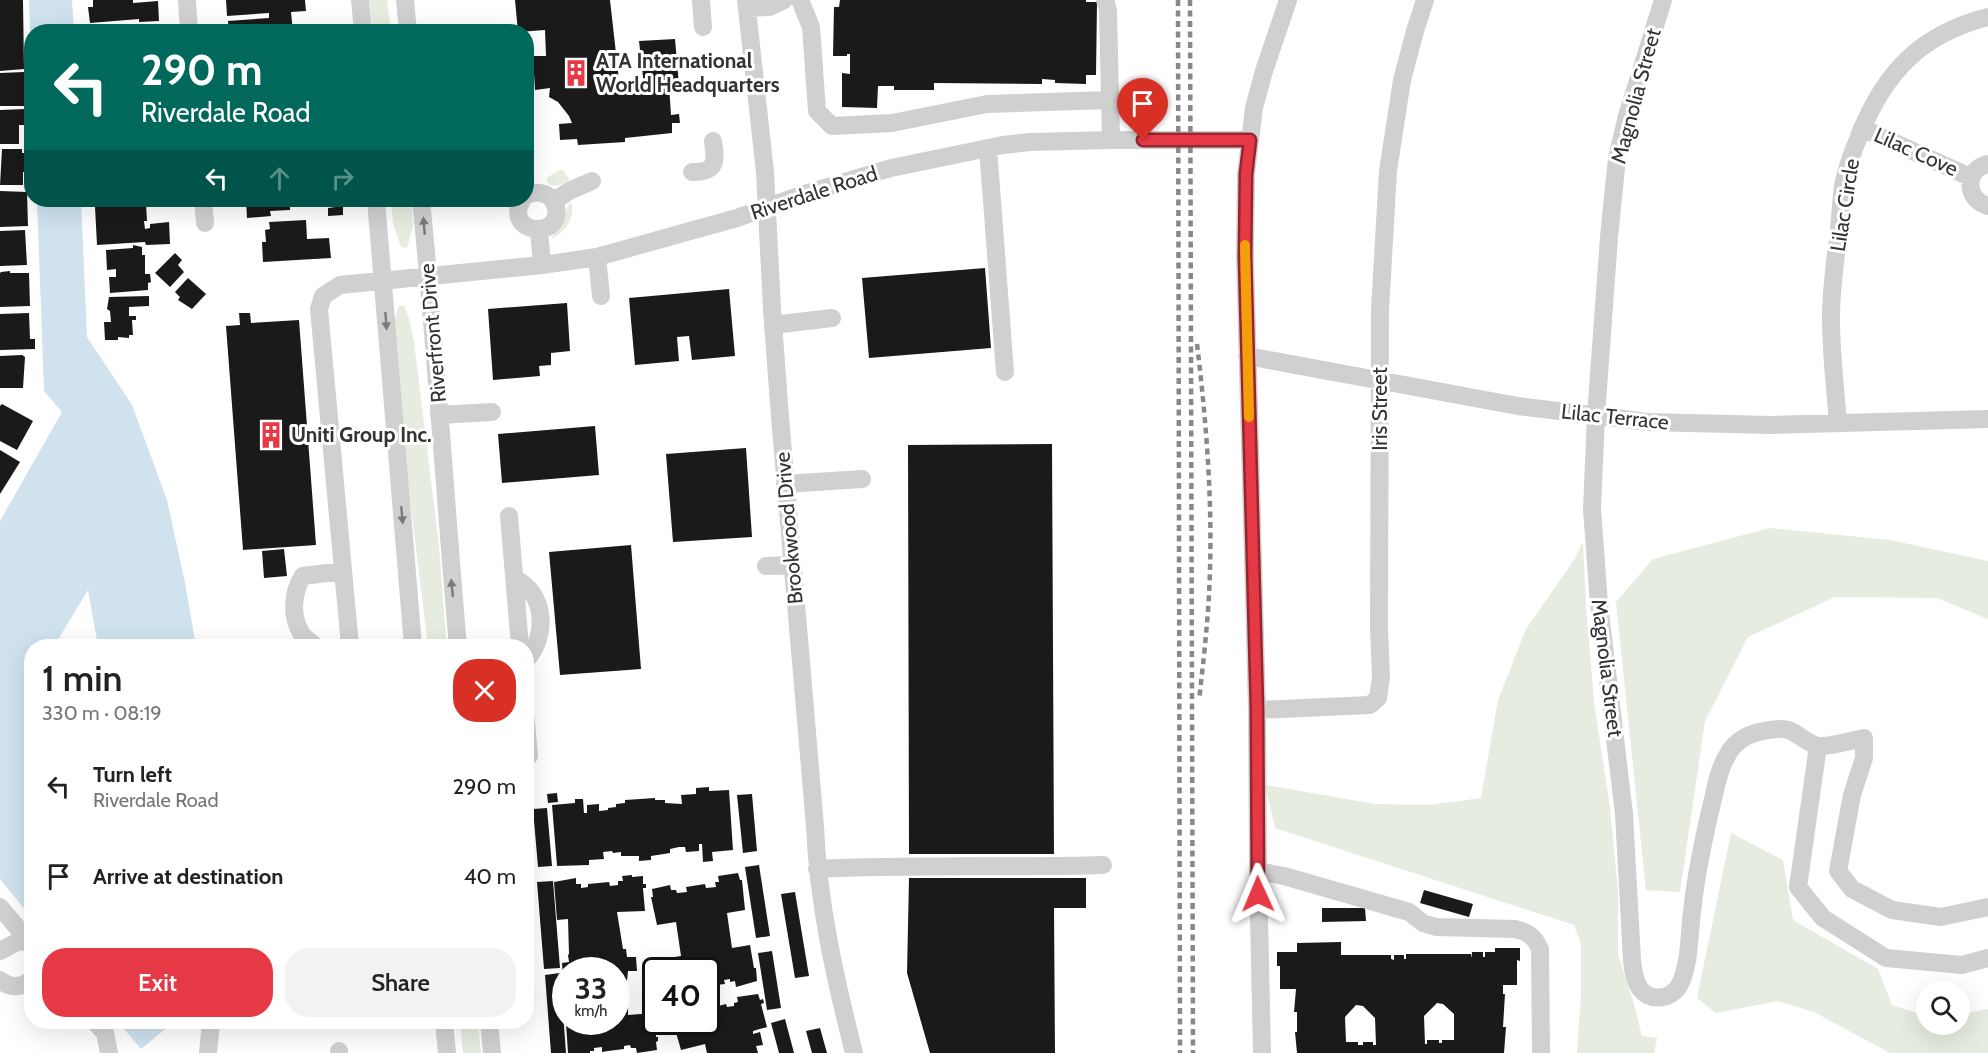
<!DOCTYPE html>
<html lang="en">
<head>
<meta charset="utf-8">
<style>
  :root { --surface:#fff; --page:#f2f2f2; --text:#222; --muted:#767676; --accent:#e63946 }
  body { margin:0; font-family:Cabin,sans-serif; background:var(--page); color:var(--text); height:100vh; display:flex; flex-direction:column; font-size:22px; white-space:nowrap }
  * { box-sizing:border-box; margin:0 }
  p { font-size:20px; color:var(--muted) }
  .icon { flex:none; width:33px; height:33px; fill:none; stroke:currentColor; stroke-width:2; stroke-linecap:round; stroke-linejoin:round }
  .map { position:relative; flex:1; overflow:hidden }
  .side { position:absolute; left:24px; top:639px; width:510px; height:390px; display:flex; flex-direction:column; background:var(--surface); border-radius:24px; box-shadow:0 6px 24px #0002 }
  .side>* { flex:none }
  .guide { position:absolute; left:24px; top:24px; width:510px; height:183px; border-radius:24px; box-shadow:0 6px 24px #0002; background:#00695c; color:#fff; overflow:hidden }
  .controls { position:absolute; left:1916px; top:981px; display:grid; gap:12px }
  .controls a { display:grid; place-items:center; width:54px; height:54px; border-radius:50%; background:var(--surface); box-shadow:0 6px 24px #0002; font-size:30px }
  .speed { position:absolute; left:552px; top:957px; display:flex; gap:12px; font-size:30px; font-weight:700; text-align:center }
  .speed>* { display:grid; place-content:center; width:78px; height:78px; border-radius:50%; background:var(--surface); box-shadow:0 6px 24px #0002; line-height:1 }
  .speed small { font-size:15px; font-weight:400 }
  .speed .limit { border:3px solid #111; border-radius:9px; background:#fff; color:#111 }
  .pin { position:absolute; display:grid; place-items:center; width:51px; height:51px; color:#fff; margin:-62px -26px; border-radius:50% 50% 50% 0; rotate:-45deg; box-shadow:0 0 6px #0007 }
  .pin .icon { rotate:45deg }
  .me { position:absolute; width:66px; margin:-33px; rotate:359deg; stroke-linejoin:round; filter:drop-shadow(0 0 4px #0008) }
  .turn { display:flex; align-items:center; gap:21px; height:126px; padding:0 18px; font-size:27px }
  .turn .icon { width:78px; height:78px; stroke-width:2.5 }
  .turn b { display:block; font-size:42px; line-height:51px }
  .lanes { display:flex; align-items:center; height:57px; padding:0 18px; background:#0003; justify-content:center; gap:30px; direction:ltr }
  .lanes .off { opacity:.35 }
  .round { display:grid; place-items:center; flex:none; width:63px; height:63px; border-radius:24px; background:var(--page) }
  .headline { display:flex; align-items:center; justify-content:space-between; height:102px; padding:0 18px }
  h1 { font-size:36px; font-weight:600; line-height:45px }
  .primary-button { display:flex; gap:12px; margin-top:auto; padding:12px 18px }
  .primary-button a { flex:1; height:69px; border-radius:24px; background:var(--accent); color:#fff; font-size:24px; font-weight:600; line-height:69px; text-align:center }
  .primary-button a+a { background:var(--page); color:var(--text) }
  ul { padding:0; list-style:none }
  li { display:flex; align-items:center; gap:18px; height:90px; padding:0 18px }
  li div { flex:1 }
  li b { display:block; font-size:22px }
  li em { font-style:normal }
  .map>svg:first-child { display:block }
</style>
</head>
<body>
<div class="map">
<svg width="1988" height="1053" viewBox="0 0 1988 1053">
  <rect width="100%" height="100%" fill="#fff"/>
  <!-- green -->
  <path fill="#e6ecdf" d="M369 0H387L391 31H373Z
    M562 169 570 180 557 186 549 185 546 178Z
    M391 200H411L413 226 407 248 401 247 393 223Z
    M571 201C576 218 566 230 552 239L555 229Z
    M399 306H404L409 318 414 342 439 546 446 639 444 646H428C418 563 407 480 399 396 397 373 389 326 399 306Z
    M1770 528 1890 540 1988 561V619L1937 598 1835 597 1748 637 1705 721 1680 892 1646 890 1616 602 1653 559Z
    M1583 542 1586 605 1594 702 1610 808 1618 891V955L1633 1001 1642 1036 1657 1038 1654 1053H1577L1581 995V944L1574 925 1275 828 1265 785 1375 804 1429 805 1481 798 1498 700 1526 629 1574 560Z
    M1731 833 1783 860 1793 920 1878 969 1892 1005 1926 1016V1024H1959V1014L1988 1009V1053H1890L1814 1012 1778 1001 1716 1013 1697 998Z
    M460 1022H478L481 1053H463Z"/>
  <!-- water -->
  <path fill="#cfe2ee" d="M29 0H72L74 31 32 32 31 58Z
    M37 200H81L87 337 132 405 167 500 185 583 196 646H98L88 590 54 646H32L31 685 25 697 32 752 31 917 0 879V521L62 412 44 391Z
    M118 1022H174L141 1049Z"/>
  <!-- building -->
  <path fill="#1a1a1a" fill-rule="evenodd" d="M0 0H23L24 69 0 71Z
    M93 0H133V3L158 1 159 21 139 22V19L90 23 88 7H93Z
    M226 0H305L306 11 291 12 293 32H229L228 21 269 18V13L227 16Z
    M515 0H610L620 89 644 86 639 41 675 39 679 85H669L671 115 679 114 680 123H672V133L625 138V142L578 145 577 139 560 140 559 124 572 123 569 116 558 102 549 97 550 88 535 90 533 56H546L545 30 518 32Z
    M840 0H1086V2H1097L1096 75H1086V84L1055 83V80L1042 79V84L934 83V90H894V86H878L877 108 842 107V73L850 74V54H847V56H833L834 7H839Z
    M128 25 127 28 137 27V32H91V28Z
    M24 72 25 106H0V73Z
    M26 109 27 125H19V144H0V110Z
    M2 149H22V153H32V172H23V185H0Z
    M0 191 27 192 28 226 0 227Z
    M246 200H290V210L270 211 271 216 247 218Z
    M146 204 147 221H144L145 229 150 228V224L169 222 170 244 146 245 145 242 97 245 95 207Z
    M343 206V215L328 216V208Z
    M306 220 307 239 329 238 331 258 263 262 262 242H266L265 230 270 229 269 222Z
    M25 230 27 265 0 266V231Z
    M133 245 142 247V255H145V274H150L151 282 148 283V290L110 293 109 277H116V269L107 270 106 250 133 248Z
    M175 253 182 260 178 265 184 272 170 287 155 273Z
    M985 268 991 348 869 358 862 278Z
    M10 271V273H29L30 306 0 307V273L1 272Z
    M188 278 206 294 192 309 178 300 180 297 175 292Z
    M729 289 735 356 692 360 689 336 677 337 679 361 635 365 629 298Z
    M149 296V306L129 307V316H136V320H132L133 335H129V338L118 337V340H105L104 322H111L110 311 107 309 109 297Z
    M567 303 570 351 551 353V365L539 366 540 376 493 380 488 309Z
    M29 313 30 339H35V349L0 350V314Z
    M239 313H250L251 323 299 320 316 545 243 550 226 326 240 325Z
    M22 355 25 357 23 388H0V356Z
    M2 404 33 421 17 450 0 441V406Z
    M595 426 599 475 502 483 498 434Z
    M1052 444 1054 854H909L908 445Z
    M746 448 752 537 673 542 666 454Z
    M0 450 20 462 0 494Z
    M631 545 641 669 560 675 549 552Z
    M284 549 287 576 264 578 262 551Z
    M709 787V791L729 790 733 850 712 852 713 861 703 862 702 844H699V851L686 852 685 847H679L670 849V853L651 856V860L639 861V856H621V852L613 853 612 851 603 852 604 859 589 860V865L557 866 552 805 575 803V799H583L584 813H587V805L599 804V811L608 810V808L616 807V804L625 803V800L655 798V800H665V803L682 804 681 795 696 794V788Z
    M557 793 558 802 548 803 547 794Z
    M752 794 757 851 743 853 737 795Z
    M547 808 552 866 538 867 533 809Z
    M759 865 770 936 756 938 745 867Z
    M738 873 740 880H742L745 910 727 913 732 948 750 945 754 968H756L757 981 736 987 735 981 730 982V979L724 980 725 984 706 986V970H665L663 959 681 956 676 922 657 925 651 897H653L652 889 670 885 671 890H676L677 893 687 892 686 887 705 884 706 888 716 887 715 882H719L718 876Z
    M632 875V877L643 876V884H646V888H643L645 911 617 912 623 949H626L627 957H636L637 971H628L626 990V995H628V1015L654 1013 656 1037H658V1041L656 1042 657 1050 637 1053 636 1048H631L630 1045 624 1046V1049L608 1051 602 1052V1047L594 1048V1051H590V1053H568L566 1022H616V970H566V976H563L562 963 569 962 568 955 569 954 568 919 557 920 554 882 576 878V884H581V888L588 887V884L609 882 610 886 618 885V881H623L622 876Z
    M909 878H1086V908H1054L1055 1053H930L907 973Z
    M553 881 560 968 544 969 537 882Z
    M1424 890 1473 904 1469 917 1420 903Z
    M795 892 809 976 795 978 781 894Z
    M1322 908H1365L1366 921 1322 922Z
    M1341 942V955H1391V959L1394 960V955H1404V959H1406V954H1471L1472 958V952H1483V957H1485V952H1495V948H1520V961L1517 960V985H1503V994H1505L1503 1027H1506L1504 1053H1297L1295 1032H1297V1012H1294L1296 989H1280V966H1277V952H1297V943ZM1437 1003 1443 1004 1454 1014V1040H1442V1043H1439V1040H1427V1044H1425L1424 1016ZM1356 1005 1363 1006 1375 1018 1376 1045H1373V1042H1363V1045H1358V1042H1346L1345 1017Z
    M772 951 781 1008 767 1010 758 953Z
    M560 973 566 1053H551L545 975Z
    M758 994 760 1000 763 999 764 1003 761 1004 767 1027 753 1031V1034L760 1032 763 1045 756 1046 758 1053H707L705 1044 681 1050 673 1022H706V1009L726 1004 727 1007 734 1006V1003L738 1002 737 997Z
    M785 1019 794 1053H779L771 1023Z
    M820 1028 827 1053H812L806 1031Z"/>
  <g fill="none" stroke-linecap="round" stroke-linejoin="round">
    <!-- minor -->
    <path stroke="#d0d0d0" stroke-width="18" d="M187 0 189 32
      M360 0 363 32
      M405 0 408 32
      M701 0 703 27
      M746 0 765 172 772 309 780 417 815 826C818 903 835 978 854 1053
      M800 0 811 27 817 111 832 126 892 123 987 104 1110 100
      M1105 0 1108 10 1111 140
      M1663 0 1627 116 1617 158 1609 237 1596 416 1592 509 1599 604 1624 814 1632 960C1633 969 1634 979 1639 987 1649 1003 1672 1000 1680 984 1690 963 1689 935 1692 912 1696 874 1704 836 1713 799 1716 785 1719 769 1727 756 1730 749 1736 743 1742 739 1752 732 1780 726 1791 731 1799 735 1810 745 1819 746 1828 747 1853 740 1864 738V758L1852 795 1838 871 1852 889 1892 910 1941 917 1988 907
      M747 8 769 7 784 0
      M1862 128 1970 177
      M988 148 1005 372
      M1988 164C1964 169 1965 200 1988 206
      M692 172C717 172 716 162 713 141
      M203 200 205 223
      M376 200 413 646
      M421 200C436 348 445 498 458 646
      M522 200C503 234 562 240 556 208 553 193 538 190 526 195
      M554 201 569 191 592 181
      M539 230 542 265
      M597 257 601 296
      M773 325 832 318
      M1247 356 1518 406 1648 422 1771 425 1988 419
      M439 415 492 412
      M1838 422C1835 387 1831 353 1831 318 1831 289 1835 260 1839 232 1840 217 1841 201 1843 186 1846 169 1853 151 1860 134 1885 72 1921 34 1988 17
      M785 484 862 479
      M509 516 520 646
      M766 566 792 565
      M515 579C546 593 548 637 526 660
      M315 646C311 642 304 638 301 633 291 616 292 593 303 576L343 571
      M350 646 319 309 323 296 340 285 542 265 597 257 737 218 804 194 891 168 1003 145 1030 142 1111 140H1250
      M1257 710 1370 705 1378 698 1381 677 1379 629 1380 310 1388 171 1402 80 1415 31 1425 0
      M526 722 529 756
      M1818 746 1798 887 1823 918 1886 958 1962 965 1988 958
      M817 869C912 864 1008 868 1103 865
      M1258 871 1284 876 1409 912 1423 923 1436 927 1515 929C1528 932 1534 936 1540 949L1541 1053
      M0 907 32 945
      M0 951 17 942 28 941
      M0 980C11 989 22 988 32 979
      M95 1022 105 1033 109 1053
      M444 1022 447 1053
      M489 1022 492 1053
      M339 1051V1053
      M208 1053 211 1022
      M1262 1053 1258 871 1257 710 1245 257 1246 174 1254 108 1264 71 1288 0"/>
    <!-- rail -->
    <path stroke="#888" stroke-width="4.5" stroke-dasharray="6 4.5" stroke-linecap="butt" d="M1178 0 1180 1053
      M1190 0 1193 1053
      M1197 344C1208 436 1215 530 1207 623 1205 648 1202 674 1199 700"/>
  </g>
  <!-- one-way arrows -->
  <defs><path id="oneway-solid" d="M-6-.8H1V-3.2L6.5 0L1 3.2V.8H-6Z" transform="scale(1.5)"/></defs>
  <g fill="#7a7a7a">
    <use href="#oneway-solid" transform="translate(424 226) rotate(-95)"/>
    <use href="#oneway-solid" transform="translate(386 321) rotate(86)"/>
    <use href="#oneway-solid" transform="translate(402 515) rotate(85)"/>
    <use href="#oneway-solid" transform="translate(452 588) rotate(-96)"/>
  </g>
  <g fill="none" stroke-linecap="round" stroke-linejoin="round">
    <defs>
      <path id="route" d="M1143 140H1250L1246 174 1245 256 1257 710 1258 894"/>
    </defs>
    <!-- route casing -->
    <use href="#route" stroke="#96252e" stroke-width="15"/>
    <!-- route -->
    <use href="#route" stroke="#e63946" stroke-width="10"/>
    <!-- slow -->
    <path stroke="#f59e0b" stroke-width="10" d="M1245 245 1249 417"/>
  </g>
  <!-- icons -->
  <defs>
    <symbol id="building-bare" viewBox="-9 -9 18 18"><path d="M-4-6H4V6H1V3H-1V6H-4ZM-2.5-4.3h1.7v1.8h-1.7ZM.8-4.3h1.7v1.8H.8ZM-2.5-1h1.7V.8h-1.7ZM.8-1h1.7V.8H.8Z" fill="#e63946" stroke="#fff" stroke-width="2.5" paint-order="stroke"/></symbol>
  </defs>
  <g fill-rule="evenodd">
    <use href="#building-bare" x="557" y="54" width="38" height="38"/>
    <use href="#building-bare" x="252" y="416" width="38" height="38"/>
  </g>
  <g text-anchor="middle" stroke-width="6" stroke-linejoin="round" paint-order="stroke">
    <!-- poi labels -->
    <g font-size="21" font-weight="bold" fill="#333" stroke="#fff" text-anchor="start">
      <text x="596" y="68">ATA International<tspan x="596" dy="24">World Headquarters</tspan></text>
      <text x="291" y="442">Uniti Group Inc.</text>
    </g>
    <!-- street labels -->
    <g font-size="21" fill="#333" stroke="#fff">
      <text transform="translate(1636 96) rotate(-75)" y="7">Magnolia Street</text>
      <text transform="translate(1916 152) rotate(24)" y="7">Lilac Cove</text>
      <text transform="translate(814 193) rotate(-18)" y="7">Riverdale Road</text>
      <text transform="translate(1845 205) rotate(-81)" y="7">Lilac Circle</text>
      <text transform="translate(433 333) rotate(-95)" y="7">Riverfront Drive</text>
      <text transform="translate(1380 409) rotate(-90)" y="7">Iris Street</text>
      <text transform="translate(1615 417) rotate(6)" y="7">Lilac Terrace</text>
      <text transform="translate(789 528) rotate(-95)" y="7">Brookwood Drive</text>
      <text transform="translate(1607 668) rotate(83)" y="7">Magnolia Street</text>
    </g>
  </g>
</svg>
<div class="controls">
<a><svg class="icon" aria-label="search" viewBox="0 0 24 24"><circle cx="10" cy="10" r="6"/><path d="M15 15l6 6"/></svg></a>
</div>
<div class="speed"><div>33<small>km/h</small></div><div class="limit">40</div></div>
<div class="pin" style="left:1143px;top:140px;background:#d93025"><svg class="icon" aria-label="arrive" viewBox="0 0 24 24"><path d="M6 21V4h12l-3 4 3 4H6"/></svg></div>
<svg class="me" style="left:1258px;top:894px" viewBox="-20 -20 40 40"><path d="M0-17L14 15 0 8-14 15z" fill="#e63946" stroke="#fff" stroke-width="4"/></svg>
<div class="guide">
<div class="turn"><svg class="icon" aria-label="left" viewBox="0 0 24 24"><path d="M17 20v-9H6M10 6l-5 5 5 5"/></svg><div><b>290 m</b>Riverdale Road</div></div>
<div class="lanes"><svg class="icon" aria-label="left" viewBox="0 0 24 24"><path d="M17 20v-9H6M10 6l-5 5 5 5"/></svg><svg class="icon off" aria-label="ahead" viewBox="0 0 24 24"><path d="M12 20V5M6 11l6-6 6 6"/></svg><svg class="icon off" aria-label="right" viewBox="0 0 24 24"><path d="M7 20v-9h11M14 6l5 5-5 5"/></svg></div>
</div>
<section class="side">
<div class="headline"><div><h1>1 min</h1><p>330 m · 08:19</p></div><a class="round" style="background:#d93025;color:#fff"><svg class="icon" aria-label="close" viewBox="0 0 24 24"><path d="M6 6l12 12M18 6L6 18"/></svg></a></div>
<ul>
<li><svg class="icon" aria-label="left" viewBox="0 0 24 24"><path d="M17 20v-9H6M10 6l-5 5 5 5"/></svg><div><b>Turn left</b><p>Riverdale Road</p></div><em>290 m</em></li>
<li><svg class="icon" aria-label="arrive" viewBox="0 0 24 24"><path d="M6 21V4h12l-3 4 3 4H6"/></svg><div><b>Arrive at destination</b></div><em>40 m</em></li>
</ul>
<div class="primary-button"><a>Exit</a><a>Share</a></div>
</section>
</div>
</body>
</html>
